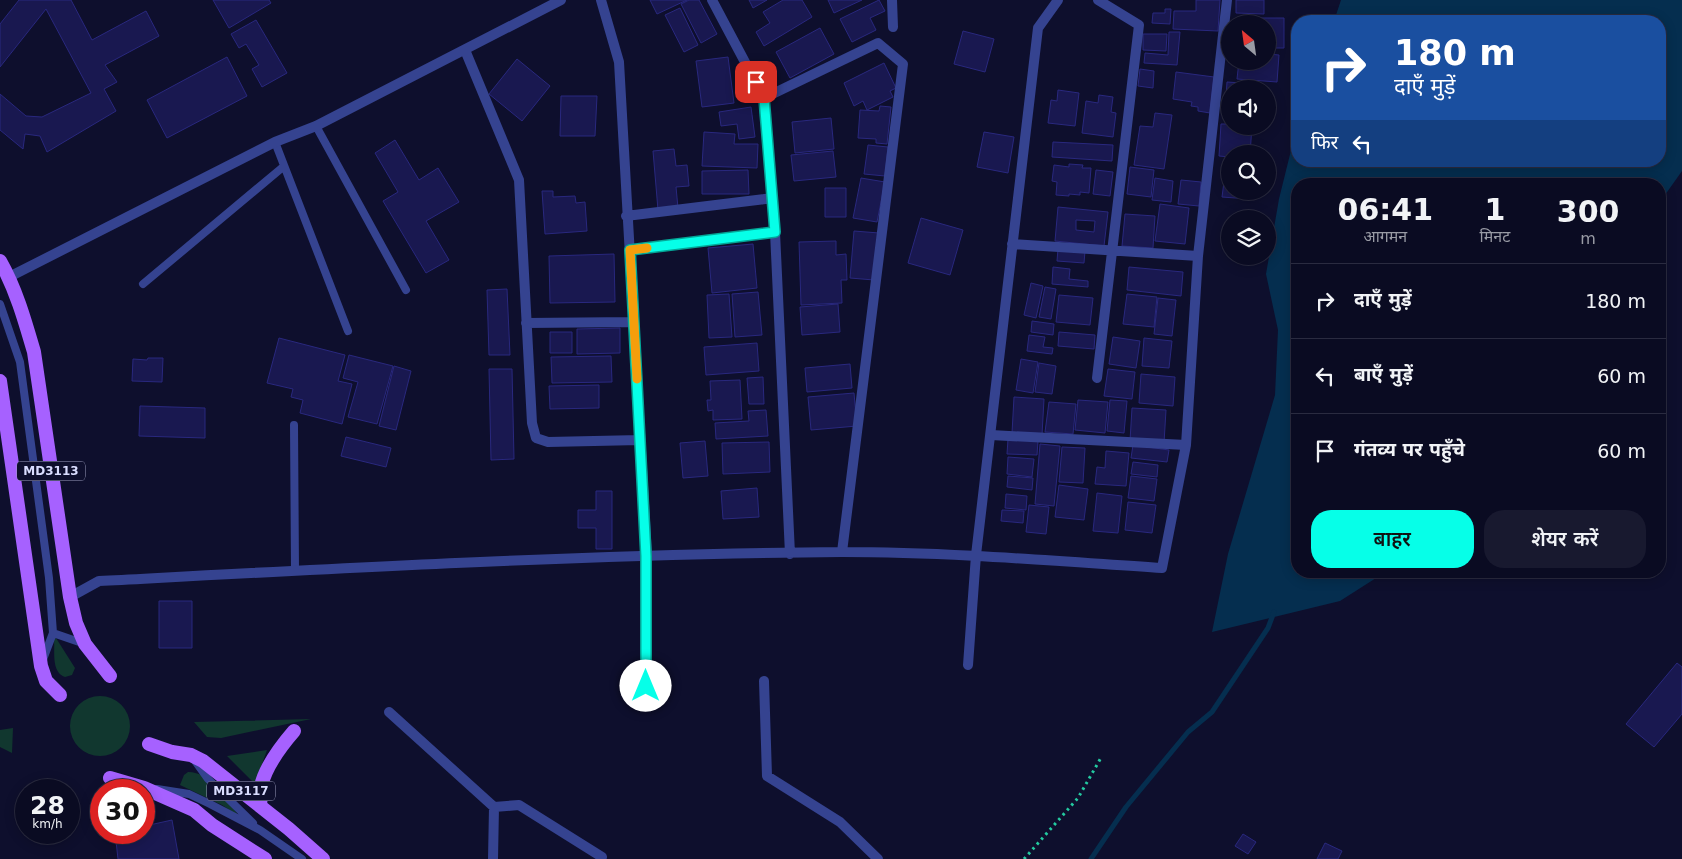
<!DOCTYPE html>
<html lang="hi">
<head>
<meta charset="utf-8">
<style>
  :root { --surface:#0a0b22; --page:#18192f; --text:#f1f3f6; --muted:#999ba5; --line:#2a2b40; --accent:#06ffe8 }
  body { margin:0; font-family:"DejaVu Sans","Noto Sans Devanagari",sans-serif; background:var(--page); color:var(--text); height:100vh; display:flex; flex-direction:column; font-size:19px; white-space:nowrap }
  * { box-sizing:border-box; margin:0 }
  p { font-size:16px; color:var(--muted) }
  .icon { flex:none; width:28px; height:28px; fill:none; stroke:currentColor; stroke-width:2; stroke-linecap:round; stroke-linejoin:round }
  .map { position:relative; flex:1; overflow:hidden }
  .details { position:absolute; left:1291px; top:178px; width:375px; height:400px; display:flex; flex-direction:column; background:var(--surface); border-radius:20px; box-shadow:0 2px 12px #0003,0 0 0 1px var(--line) }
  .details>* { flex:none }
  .hud { position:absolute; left:1291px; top:15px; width:375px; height:152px; border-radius:20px; box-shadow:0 2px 12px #0003,0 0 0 1px var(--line); background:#1a4fa0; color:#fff; overflow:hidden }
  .needle { width:32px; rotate:331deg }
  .buttons { position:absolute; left:1221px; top:15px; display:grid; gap:10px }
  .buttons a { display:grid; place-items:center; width:55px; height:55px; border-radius:50%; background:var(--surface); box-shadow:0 2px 12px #0003,0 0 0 1px var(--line); font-size:25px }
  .speed { position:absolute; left:15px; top:779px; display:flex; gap:10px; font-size:25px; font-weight:700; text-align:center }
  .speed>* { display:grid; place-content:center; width:65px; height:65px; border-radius:50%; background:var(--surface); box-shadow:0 2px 12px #0003,0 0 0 1px var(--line); line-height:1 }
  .speed small { font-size:12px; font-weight:400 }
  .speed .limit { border:8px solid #d22; background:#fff; color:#111 }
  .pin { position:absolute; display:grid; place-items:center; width:42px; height:42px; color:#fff; margin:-21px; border-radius:10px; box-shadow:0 2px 8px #0006 }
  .me { position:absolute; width:55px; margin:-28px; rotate:0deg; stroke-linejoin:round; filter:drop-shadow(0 0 4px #0008) }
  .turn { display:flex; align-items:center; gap:18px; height:105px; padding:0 20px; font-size:22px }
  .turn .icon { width:65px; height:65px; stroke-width:2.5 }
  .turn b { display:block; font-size:35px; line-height:42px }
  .then { display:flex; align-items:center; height:48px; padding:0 20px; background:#0003; gap:10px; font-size:19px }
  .eta { display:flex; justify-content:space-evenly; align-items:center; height:85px; text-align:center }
  .eta b { font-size:30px; font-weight:600; line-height:35px }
  .cta { display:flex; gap:10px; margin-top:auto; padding:10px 20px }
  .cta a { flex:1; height:58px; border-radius:20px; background:var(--accent); color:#111; font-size:20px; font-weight:600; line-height:58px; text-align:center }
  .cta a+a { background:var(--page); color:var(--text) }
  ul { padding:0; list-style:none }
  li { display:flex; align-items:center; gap:15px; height:75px; padding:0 20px; border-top:1px solid var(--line) }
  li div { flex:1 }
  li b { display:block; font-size:19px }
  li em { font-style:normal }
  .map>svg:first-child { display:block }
</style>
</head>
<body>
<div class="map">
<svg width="1682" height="859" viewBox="0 0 1682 859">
  <rect width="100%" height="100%" fill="#0e0f2d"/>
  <!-- green -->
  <path fill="#11372f" d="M56 638 75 668 72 675 65 677C51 672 55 652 54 639Z
    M70 726a30 30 0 1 1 60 0a30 30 0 1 1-60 0Z
    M311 719 221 738 207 737 194 722Z
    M13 728 12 753 0 747V730Z
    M267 750 255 784 227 756Z
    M188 772C211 772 226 799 239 816L222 805 180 785 184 775Z"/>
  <!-- water -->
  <path fill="#052e4f" d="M1341 0H1682V171L1660 202V184H1298V571H1387L1340 601 1212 632 1228 554 1275 395 1278 330 1266 274 1279 199 1297 126 1298 161H1660V21H1334Z"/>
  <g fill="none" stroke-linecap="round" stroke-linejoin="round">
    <!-- stream -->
    <path stroke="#052e4f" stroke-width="5" d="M1091 859 1126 807 1188 732 1212 712 1268 628 1274 612"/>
  </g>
  <!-- building -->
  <path fill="#191850" stroke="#29287e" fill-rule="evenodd" d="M19 0H71L92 40 146 11 159 36 105 65 117 82 104 89 116 111 47 152 40 136 25 134 23 149 0 130V94L26 116 42 117 91 93 46 9 0 67V24Z
    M213 0H269L271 3 229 28Z
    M650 0H687L657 14Z
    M689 0H699L717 34 701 43 681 4Z
    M749 0H767L753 8Z
    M783 0H802L812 17 764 46 756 32 770 23 763 12Z
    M828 0H862L834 13Z
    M879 0 885 11 870 18 876 30 852 42 840 19Z
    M1196 0H1220L1218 31 1173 29 1174 11H1196Z
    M1236 0H1264V14L1236 13Z
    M680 8 698 45 684 52 665 15Z
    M1165 9H1171L1170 24 1152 23 1153 13H1165Z
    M1240 18H1284V48H1268V24H1240Z
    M256 20 287 73 262 87 252 69 259 65 246 44 239 48 231 34Z
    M820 28 834 54 790 78 776 52Z
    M963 31 994 39 985 72 954 64Z
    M1169 32H1180L1177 65 1144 63 1145 53 1168 55Z
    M1143 34H1167L1166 51 1143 50Z
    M1268 54 1279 55 1277 82 1237 79 1239 61H1268Z
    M227 57 247 96 167 138 147 100Z
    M728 57 734 103 702 107 696 61Z
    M517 59 550 86 522 121 489 94Z
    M884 63 896 88 890 91 893 97 867 110 863 101 854 106 844 83Z
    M1140 69 1154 71 1153 88 1138 86Z
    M1176 72 1214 77 1210 113 1198 111V107L1191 106 1192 102 1173 99Z
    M1227 82 1256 84V89H1230V113L1225 112Z
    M1058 90 1079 93 1075 126 1048 123 1051 100 1057 101Z
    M1099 95 1113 97 1111 112 1116 113 1113 137 1082 133 1086 101 1098 103Z
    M561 96H597L595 136H560Z
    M880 106 891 107 887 144 876 143V139L858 138 860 110 879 111Z
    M751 107 755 137 739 139 737 124 721 126 719 112Z
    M1155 113 1172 115 1164 169 1134 165 1140 126 1153 127Z
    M831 118 834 149 795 153 792 122Z
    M1221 124H1230V126H1252L1250 154H1230V157L1219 156Z
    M704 132 735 134 734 144H758L757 168 702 166Z
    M984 132 1014 137 1008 173 977 167Z
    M395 140 419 180 438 168 459 202 426 221 449 260 426 273 383 201 398 192 375 153Z
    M1053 142 1113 145 1112 161 1052 157Z
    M868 145 888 147 885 176 864 174Z
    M674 149 676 166 687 165 689 186 676 187 678 208 658 210 653 151Z
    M833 151 836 177 794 181 791 155Z
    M1069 164 1083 165 1082 168H1091L1089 193 1080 192V195L1069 194V196L1056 195 1057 182 1052 181 1054 165 1069 167Z
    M1130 167 1154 170 1151 197 1127 194Z
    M748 170 749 194H702V171Z
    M1096 170 1113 172 1110 196 1093 194Z
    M1225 174H1230V191H1250L1249 199 1222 197Z
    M861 178 885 182 877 222 853 218Z
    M1155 178 1173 181 1171 202 1152 200Z
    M1181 180 1201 182 1199 206 1178 204Z
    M825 188H846V217H825Z
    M542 191H553V197L575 196 576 203 585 202 587 231 545 234Z
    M1160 204 1189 208 1185 244 1155 241Z
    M1058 207 1108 212 1104 246 1055 241ZM1076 220 1095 221 1094 232 1076 230Z
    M1125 214 1155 216 1153 248 1122 246Z
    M921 218 963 230 950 275 908 263Z
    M854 231 879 233 874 280 850 278Z
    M836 241V255L846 254 847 280H841L842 303 801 305 799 242Z
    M753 244 757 288 712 293 708 248Z
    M1058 249 1085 251 1084 263 1057 261Z
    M614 254 615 302 550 303 549 256Z
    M1053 267 1070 269 1069 279 1088 281V287L1052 284Z
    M1129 267 1183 272 1181 296 1127 290Z
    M1031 283 1043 286 1036 318 1024 315Z
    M1045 287 1056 289 1051 319 1039 317Z
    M507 289 510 355H489L487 290Z
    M758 292 762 335 735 337 732 294Z
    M729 294 732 337 709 338 707 295Z
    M1127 294 1157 297 1154 327 1123 324Z
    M1059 295 1093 298 1090 325 1056 322Z
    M1158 298 1176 300 1172 336 1154 334Z
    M838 304 840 332 802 335 800 307Z
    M1032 321 1054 324 1053 335 1031 332Z
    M620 328V353L577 354V329Z
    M550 332H572V353H550Z
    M1059 332 1095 335 1094 349 1058 346Z
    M1029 335 1045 337 1043 347 1053 348 1052 354 1027 351Z
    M1113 337 1140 341 1136 368 1109 364Z
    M279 338 345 355 338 381 352 384 342 424 300 413 303 400 291 397 293 389 267 383Z
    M1144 338 1172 341 1169 368 1142 366Z
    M757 343 759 371 706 375 704 347Z
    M349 355 393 366 377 424 348 417 358 382 343 378Z
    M611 356 612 382 552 383 551 357Z
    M148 358H163L162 382 132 381 133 359 147 360Z
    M1021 359 1038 362 1033 393 1016 390Z
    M1039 363 1056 366 1052 394 1035 392Z
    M850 364 852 388 807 392 805 368Z
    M394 366 411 371 396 430 379 426Z
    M489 369H512L514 459 491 460Z
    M1108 369 1135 372 1132 399 1104 396Z
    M1141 374 1175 377 1173 406 1139 403Z
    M763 377 764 404H749L747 378Z
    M740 380 742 419 713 420V410L708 411 707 400H711L710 381Z
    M599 385V408L550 409 549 386Z
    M854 393 857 426 811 430 808 397Z
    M1014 397 1044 399 1042 435 1012 433Z
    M1078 400 1108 402 1105 433 1075 430Z
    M1110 400 1127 401 1124 433 1107 431Z
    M1049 402 1076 404 1073 434 1045 432Z
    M140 406 205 408V438L139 436Z
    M1132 408 1166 410 1164 443 1130 441Z
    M766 410 768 436 716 439 715 423 749 421 748 411Z
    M346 437 391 448 386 467 341 456Z
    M1008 439 1038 441 1037 455 1007 454Z
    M705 441 708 476 683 478 680 443Z
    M769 442 770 472 723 474 722 443Z
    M1040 444 1060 446 1054 506 1035 504Z
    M1133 445 1169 450 1167 462 1131 458Z
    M1062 447 1085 448 1083 483 1059 482Z
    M1106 451 1129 453 1126 486 1095 484 1097 467 1105 468Z
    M1008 457 1034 459 1032 477 1007 474Z
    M1133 462 1158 465 1157 477 1131 474Z
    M1008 476 1033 478 1032 490 1007 487Z
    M1131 476 1157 479 1154 501 1128 498Z
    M1059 485 1088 489 1084 520 1055 517Z
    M757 488 759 517 723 519 721 491Z
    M596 491H612V549H596V528H578V510H596Z
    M1097 493 1122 496 1118 533 1093 531Z
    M1006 494 1027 496 1026 510 1005 508Z
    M1128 502 1156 505 1152 533 1125 530Z
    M1029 505 1049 507 1046 534 1026 532Z
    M1002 510 1024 511 1023 523 1001 521Z
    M159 601H192V648H159Z
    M1677 663 1682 667V714L1654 747 1626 724Z
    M172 820 179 859H118L115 832H144V823L145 826Z
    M1243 834 1256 842 1248 854 1235 846Z
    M1325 843 1342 851 1338 859H1317Z"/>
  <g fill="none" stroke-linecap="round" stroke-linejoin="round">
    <!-- path -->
    <path stroke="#23caa0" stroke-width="3" stroke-dasharray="2.5 4" stroke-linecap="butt" d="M1024 859 1078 798 1102 756"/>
    <!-- service -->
    <path stroke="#354390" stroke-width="8" d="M316 126 406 290
      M275 142 348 331
      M143 284 283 167
      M0 304 20 362 49 578 53 633 42 662
      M294 425 295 570
      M53 633 85 644
      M193 758 208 779 253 823
      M157 789 189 794 210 804 260 830 302 859"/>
    <!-- minor -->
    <path stroke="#354390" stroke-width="10" d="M601 0 619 62 647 556 646 686
      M712 0 764 98 775 232 790 554
      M892 0 893 27
      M465 50 519 180 532 423 536 438 548 442 640 440
      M764 98 878 43 903 64 842 552
      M626 216 773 198
      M1012 244 1198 256
      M630 250 775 232
      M9 277 275 142 316 126 561 0
      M526 323 634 322
      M1097 378 1139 25 1098 0
      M991 435 1186 445
      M70 597 99 581C346 568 594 554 842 552 948 552 1055 561 1162 568L1186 445 1198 256 1227 0
      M968 665 976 555 1038 28 1058 0
      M764 681 767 776 840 822 878 859
      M389 712 494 807 519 805 602 857
      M493 859 494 807"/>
    <!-- primary -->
    <path stroke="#a661ff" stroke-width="14" d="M0 261C16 289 25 321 34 352L70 597 76 623 85 644 110 676
      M0 381 41 666 46 681 60 695
      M149 744 172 752 191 755 203 761 289 829 323 859
      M110 778 144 788 194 810 212 825 265 859
      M260 806C261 799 260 792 261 786 266 765 281 746 294 731"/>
  </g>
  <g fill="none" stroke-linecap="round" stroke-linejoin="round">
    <defs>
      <path id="route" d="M646 686V556L630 250 775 232 764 98 756 82"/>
    </defs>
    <!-- route casing -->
    <use href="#route" stroke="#04a697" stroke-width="12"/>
    <!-- route -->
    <use href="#route" stroke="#06ffe8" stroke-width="9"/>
    <!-- slow -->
    <path stroke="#f59e0b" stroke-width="9" d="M637 379 630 250 647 248"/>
  </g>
  <g text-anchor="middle" stroke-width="4" stroke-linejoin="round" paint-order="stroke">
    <!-- shield labels -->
    <g fill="#0e0f2d" stroke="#9d9fc0" stroke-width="1">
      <rect x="17" y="461.5" width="68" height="19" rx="4"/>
      <rect x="207" y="781.5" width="68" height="19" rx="4"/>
    </g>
    <g font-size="12" font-weight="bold" fill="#daddff">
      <text x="51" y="475">MD3113</text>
      <text x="241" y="795">MD3117</text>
    </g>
  </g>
</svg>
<div class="buttons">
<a><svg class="needle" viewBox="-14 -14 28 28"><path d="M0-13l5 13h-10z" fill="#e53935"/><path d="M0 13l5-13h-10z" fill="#999ba5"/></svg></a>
<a><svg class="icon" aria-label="sound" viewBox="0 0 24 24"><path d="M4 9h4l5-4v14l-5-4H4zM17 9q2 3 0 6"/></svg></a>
<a><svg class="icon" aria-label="search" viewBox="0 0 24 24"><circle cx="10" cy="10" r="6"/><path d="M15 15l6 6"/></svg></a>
<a><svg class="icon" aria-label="layers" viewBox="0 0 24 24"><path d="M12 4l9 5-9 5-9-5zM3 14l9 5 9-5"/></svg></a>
</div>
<div class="speed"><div>28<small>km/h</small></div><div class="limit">30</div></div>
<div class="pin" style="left:756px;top:82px;background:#d93025"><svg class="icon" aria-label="arrive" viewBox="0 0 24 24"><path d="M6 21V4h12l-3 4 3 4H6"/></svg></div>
<svg class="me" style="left:646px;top:686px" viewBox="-20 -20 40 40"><circle r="19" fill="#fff"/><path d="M0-13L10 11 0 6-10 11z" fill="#06ffe8"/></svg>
<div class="hud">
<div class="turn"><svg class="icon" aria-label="right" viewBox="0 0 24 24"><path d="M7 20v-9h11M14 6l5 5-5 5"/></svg><div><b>180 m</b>दाएँ मुड़ें</div></div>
<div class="then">फिर<svg class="icon" aria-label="left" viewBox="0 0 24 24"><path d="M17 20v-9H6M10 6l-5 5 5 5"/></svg></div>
</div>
<section class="details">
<div class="eta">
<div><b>06:41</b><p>आगमन</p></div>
<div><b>1</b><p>मिनट</p></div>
<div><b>300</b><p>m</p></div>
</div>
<ul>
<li><svg class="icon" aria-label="right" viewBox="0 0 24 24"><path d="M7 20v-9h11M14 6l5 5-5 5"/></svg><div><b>दाएँ मुड़ें</b></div><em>180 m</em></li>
<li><svg class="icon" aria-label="left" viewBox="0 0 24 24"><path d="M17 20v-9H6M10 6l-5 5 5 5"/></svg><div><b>बाएँ मुड़ें</b></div><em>60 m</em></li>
<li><svg class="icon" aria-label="arrive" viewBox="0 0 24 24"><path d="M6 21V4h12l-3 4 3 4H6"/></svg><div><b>गंतव्य पर पहुँचे</b></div><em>60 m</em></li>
</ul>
<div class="cta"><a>बाहर</a><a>शेयर करें</a></div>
</section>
</div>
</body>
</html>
